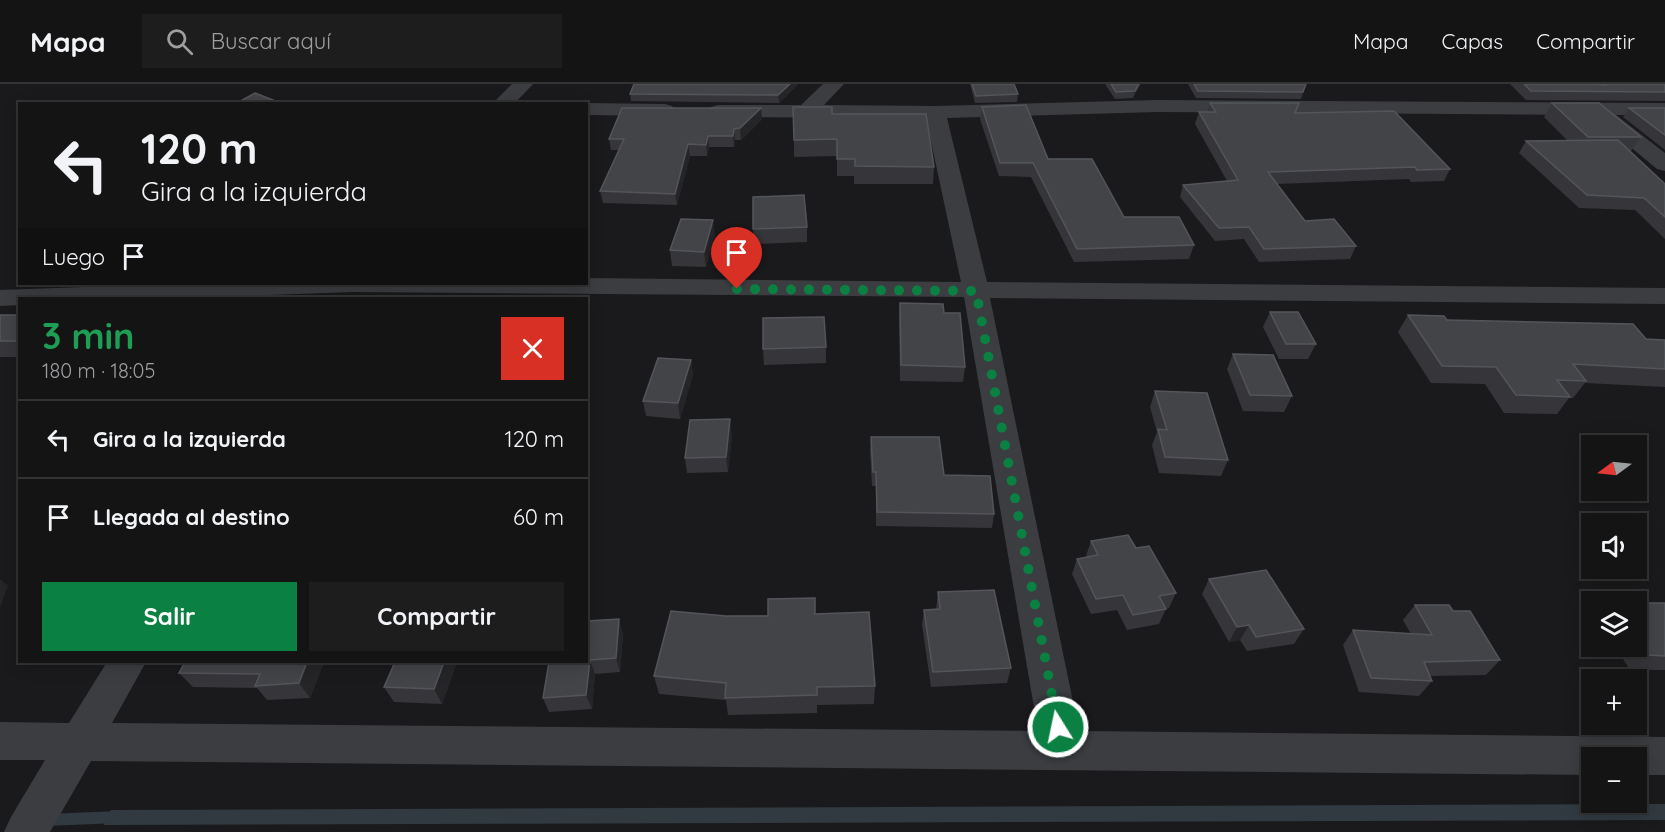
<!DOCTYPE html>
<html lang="es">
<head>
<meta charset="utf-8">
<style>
  :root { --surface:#141415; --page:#1d1d1e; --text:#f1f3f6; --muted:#9d9ea0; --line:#333334; --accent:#0b8043 }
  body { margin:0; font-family:Quicksand,sans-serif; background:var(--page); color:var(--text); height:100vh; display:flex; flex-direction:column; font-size:22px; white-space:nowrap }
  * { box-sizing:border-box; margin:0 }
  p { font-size:20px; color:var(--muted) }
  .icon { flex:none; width:33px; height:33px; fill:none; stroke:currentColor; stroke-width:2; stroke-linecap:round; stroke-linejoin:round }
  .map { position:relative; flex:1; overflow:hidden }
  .sheet { position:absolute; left:18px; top:213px; width:570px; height:366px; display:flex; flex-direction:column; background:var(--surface); border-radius:0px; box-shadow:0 3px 15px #0003,0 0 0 2px var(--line) }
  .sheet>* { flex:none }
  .banner { position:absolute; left:18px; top:18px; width:570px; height:183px; border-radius:0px; box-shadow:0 3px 15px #0003,0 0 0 2px var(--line); background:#141415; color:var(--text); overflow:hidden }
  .needle { width:39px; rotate:255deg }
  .fabs { position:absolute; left:1581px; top:351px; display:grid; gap:12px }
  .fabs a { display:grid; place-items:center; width:66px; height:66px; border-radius:0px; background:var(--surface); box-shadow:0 3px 15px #0003,0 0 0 2px var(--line); font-size:30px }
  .pin { position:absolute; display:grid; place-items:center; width:51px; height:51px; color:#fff; margin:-62px -26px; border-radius:50% 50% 50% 0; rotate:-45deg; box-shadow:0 0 6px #0007 }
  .pin .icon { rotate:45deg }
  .me { position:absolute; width:66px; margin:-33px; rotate:350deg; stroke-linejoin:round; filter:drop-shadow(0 0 4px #0008) }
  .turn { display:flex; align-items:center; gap:21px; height:126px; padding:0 24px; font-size:27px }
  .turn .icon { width:78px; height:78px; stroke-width:2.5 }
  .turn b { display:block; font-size:42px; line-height:51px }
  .then { display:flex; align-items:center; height:57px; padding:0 24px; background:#0003; gap:12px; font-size:22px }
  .round { display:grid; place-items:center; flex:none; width:63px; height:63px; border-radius:0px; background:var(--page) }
  .overview { display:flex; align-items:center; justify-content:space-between; height:102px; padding:0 24px }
  h1 { font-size:36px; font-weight:800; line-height:45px; color:#1e9e55 }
  .primary-button { display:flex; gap:12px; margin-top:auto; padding:12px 24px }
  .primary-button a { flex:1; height:69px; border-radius:0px; background:var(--accent); color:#fff; font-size:24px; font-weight:800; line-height:69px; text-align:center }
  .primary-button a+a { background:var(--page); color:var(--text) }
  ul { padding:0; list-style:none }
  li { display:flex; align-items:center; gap:18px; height:78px; padding:0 24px; border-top:2px solid var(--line) }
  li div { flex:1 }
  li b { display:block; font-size:22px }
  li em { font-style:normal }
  header { display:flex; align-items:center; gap:36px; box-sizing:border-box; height:84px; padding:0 30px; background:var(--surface); border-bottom:2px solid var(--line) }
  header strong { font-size:28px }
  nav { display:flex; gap:33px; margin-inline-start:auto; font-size:21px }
  .search { width:420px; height:54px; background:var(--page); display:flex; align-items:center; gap:15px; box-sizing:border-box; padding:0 21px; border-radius:0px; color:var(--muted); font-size:22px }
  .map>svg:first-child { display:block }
</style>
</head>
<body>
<header>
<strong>Mapa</strong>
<div class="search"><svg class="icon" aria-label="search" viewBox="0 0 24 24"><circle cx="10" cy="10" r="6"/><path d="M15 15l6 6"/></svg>Buscar aquí</div>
<nav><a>Mapa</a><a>Capas</a><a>Compartir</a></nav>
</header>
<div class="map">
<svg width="1665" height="748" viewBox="0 0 1665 748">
  <rect width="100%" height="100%" fill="#1a1a1c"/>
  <!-- water -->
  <path fill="#303a40" d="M1665 720V736L104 741 111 726Z"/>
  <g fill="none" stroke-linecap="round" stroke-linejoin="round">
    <!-- stream -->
    <path fill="#303a40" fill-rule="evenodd" d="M118 727 122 729 124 733 122 737 118 739 47 742 43 740 41 736 43 732 47 730Z"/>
    <!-- street -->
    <path fill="#3b3d41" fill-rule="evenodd" d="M512 0H533L514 20H492Z
      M823 0H844L824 21 935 22 1157 16 1665 19V31H1616L1665 69V87L1657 85 1598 36 1596 31 1157 28 947 34 987 198 1665 204V220L990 214 1079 647 1665 653V691H1636V674H1592V691L91 677 50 748H4L11 733 45 676H0V638L69 639 107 578H146L112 639 1038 647 964 213 354 208 185 214H20V221L0 222V206L169 200H586V194L961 198 926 34 718 33 711 31 708 27 711 23 718 21H801Z
      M586 19 665 20 672 22 675 26 672 30 665 32 586 31V20H584Z"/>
  </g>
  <!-- wall -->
  <path fill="#36363a" d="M634 0H798L779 19 631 17 630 10Z
    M970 0H1014L1018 10 1017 18 975 19Z
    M1105 0H1141L1133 14 1115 15Z
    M1188 0H1306L1301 15 1196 14Z
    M1510 0H1665V17L1526 16Z
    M1210 19 1295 29 1450 85 1444 97 1411 98 1409 95 1277 100 1305 137 1356 162 1350 175 1259 178 1244 155 1215 157 1180 113 1183 101 1227 97 1195 40 1199 28H1207Z
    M1552 19 1641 53 1631 67H1630L1665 100V155L1635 126 1579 124 1519 69 1526 57H1568L1544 33Z
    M982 23 1124 133 1194 161 1189 175 1074 178 1031 93 999 92 980 35Z
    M1629 24H1665V66L1623 33Z
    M832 30 934 83 933 100H854V92H837V72L794 73V56Z
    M762 35 741 56H735L734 63H709L707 72H690L677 121 603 119 600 107 619 66H611L609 55Z
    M807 143V158L754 160 753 145Z
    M715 151 706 183 672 182 670 166Z
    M900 219 944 229 965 283 963 298 900 297 899 235Z
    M1270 228 1316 260 1308 275H1279L1263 243Z
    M0 231H20V273H0Z
    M1408 231 1646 255 1665 256V303L1585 299 1573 314H1569L1557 330 1504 329 1485 300 1431 299 1398 248Z
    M826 263V279L764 281 763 265Z
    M1233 270 1292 312 1284 328 1243 327 1227 285Z
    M691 276 693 291 680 335 646 332 643 317Z
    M1155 307 1228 376 1221 392 1159 389 1152 361 1157 348 1150 323Z
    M732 351 728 388 687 389 685 374Z
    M871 353 944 391 994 430 992 444 876 442V402H872L870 367Z
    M1091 457 1136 464 1176 509 1169 524 1166 525 1159 540 1127 546 1117 526 1091 530 1072 490 1077 475 1086 473V472Z
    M1209 495 1304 545 1294 560 1247 567 1240 556 1229 558 1202 510Z
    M938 508 1011 584 1007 599 931 603 922 541 924 526 936 525Z
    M1636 519H1665V586H1630L1615 562H1636Z
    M1415 521 1453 527 1500 576 1486 591 1430 592 1432 597 1419 612 1359 608 1343 561 1353 546 1411 550 1403 536Z
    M815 530 875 602 874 620 817 621V629L728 631 726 616 659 610 654 592 726 532Z
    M623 550 620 588 595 590 592 625 549 628 543 614 549 578Z
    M185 578H324L310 614 267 616 257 604 193 603 179 589Z
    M457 578 442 620 394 618 384 603Z"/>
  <!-- shaded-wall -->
  <path fill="#252528" d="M790 0H798L779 19 778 11Z
    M1139 0H1141L1133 14 1135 7Z
    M761 24 762 35 741 56 740 44Z
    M734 45 735 56 734 63 733 52Z
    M708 52 709 63 707 72 706 61Z
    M688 60 690 72 677 121 675 110Z
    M713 136 715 151 706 183 704 168Z
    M691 276 693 291 680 335 678 319Z
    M730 335 732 351 728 388 726 373Z
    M0 495 8 502 0 524Z
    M619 535 623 550 620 588 616 574Z
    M1249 541 1240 556 1229 558 1237 543Z
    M590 576 595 590 592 625 586 611Z
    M307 578H324L310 614 299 599Z
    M444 578H457L442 620 434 605Z"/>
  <!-- building -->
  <path fill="#434448" stroke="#53555a" stroke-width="1.5" d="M634 0H790L778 11 630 10Z
    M972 0H1014L1018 10 976 12Z
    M1111 0H1139L1135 7 1116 8Z
    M1194 0H1306L1303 8 1198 7Z
    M1524 0H1597L1606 1 1605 0H1665V8L1531 7Z
    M255 9 283 20H235Z
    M1210 19H1299L1295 29 1394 27 1450 85 1417 86 1415 83 1268 88 1305 137 1334 135 1356 162 1264 165 1249 143 1219 144 1183 101 1238 96 1199 28H1216Z
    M1552 19H1599L1641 53H1588Z
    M1026 21 1048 75H1092L1124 133H1179L1194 161 1077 165 1033 79H1000L982 23Z
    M793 23H832V30H926L934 83 855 82V75H837V55L794 56Z
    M622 24H761L740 44 734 45 733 52H708L706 61 688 60 675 110 600 107 624 55H609Z
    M1629 24H1665V51Z
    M1618 56 1665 100V133L1644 114 1587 111 1526 57Z
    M804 111 807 143 753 145V113Z
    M681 135 713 136 704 168 670 166Z
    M900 219 943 220 944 229H960L965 283 901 281Z
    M1270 228H1298L1316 260H1286Z
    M0 231H20V257H0Z
    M1408 231 1444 232 1447 236 1633 240 1646 255 1665 256V285L1573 280 1586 297 1557 296 1570 313 1516 311 1496 283 1442 282Z
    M824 233 826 263 763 265V234Z
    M1233 270 1273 271 1292 312 1250 311Z
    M658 274 691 276 678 319 643 317Z
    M1155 307 1207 309 1228 376 1165 373 1158 345 1167 346Z
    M730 335 726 373 685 374 690 336Z
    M871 353H939L944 391 990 392 994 430 877 428 876 388H873Z
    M1128 451 1136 464 1149 462 1176 509 1159 512 1166 525 1133 531 1123 511 1096 515 1077 475 1098 471 1091 457Z
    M1266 486 1304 545 1256 553 1249 541 1237 543 1209 495Z
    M994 506 1011 584 933 588 924 526 940 525 938 508Z
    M815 514V530L869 528 875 602 817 603V611L725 614 726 599 654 592 671 527 726 532H768V515Z
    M1636 519H1665V572L1647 571 1636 556Z
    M1415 521H1449L1453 527H1470L1500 576 1424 578 1432 597 1371 594 1353 546 1432 551Z
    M619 535 616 574 590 576 586 611 543 614 549 578H586V537Z
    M185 578H307L299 599 255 602 260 590 179 589Z
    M395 578H444L434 605 384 603Z"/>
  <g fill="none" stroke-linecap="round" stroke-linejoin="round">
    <!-- route -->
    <path stroke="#0b8043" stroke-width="10" stroke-dasharray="0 18" d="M737 205 976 207 1058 643"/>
  </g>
</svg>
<div class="fabs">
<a><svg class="needle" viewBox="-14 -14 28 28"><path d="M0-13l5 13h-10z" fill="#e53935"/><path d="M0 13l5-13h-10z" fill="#9d9ea0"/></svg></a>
<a><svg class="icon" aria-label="sound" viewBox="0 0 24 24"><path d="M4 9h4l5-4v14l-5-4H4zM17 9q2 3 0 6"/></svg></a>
<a><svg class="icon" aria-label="layers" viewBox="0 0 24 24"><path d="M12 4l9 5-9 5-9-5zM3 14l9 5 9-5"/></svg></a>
<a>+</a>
<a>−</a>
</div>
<div class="pin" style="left:737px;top:205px;background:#d93025"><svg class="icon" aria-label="arrive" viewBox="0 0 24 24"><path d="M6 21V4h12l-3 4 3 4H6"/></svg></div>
<svg class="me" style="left:1058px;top:643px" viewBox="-20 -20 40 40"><circle r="17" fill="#0b8043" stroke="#fff" stroke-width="3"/><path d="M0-11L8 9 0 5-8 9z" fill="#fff"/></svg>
<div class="banner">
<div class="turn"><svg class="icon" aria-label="left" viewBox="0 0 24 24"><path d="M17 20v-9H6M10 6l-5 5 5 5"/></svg><div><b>120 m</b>Gira a la izquierda</div></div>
<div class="then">Luego<svg class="icon" aria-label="arrive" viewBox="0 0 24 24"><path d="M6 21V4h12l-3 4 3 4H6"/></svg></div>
</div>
<section class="sheet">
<div class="overview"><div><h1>3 min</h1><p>180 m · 18:05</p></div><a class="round" style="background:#d93025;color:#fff"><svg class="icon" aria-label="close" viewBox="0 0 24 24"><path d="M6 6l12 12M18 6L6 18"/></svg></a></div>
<ul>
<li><svg class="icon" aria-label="left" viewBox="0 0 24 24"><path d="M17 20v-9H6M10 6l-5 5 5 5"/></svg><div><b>Gira a la izquierda</b></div><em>120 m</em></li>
<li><svg class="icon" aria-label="arrive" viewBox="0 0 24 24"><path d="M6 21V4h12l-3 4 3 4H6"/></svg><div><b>Llegada al destino</b></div><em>60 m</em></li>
</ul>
<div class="primary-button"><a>Salir</a><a>Compartir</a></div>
</section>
</div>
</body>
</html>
